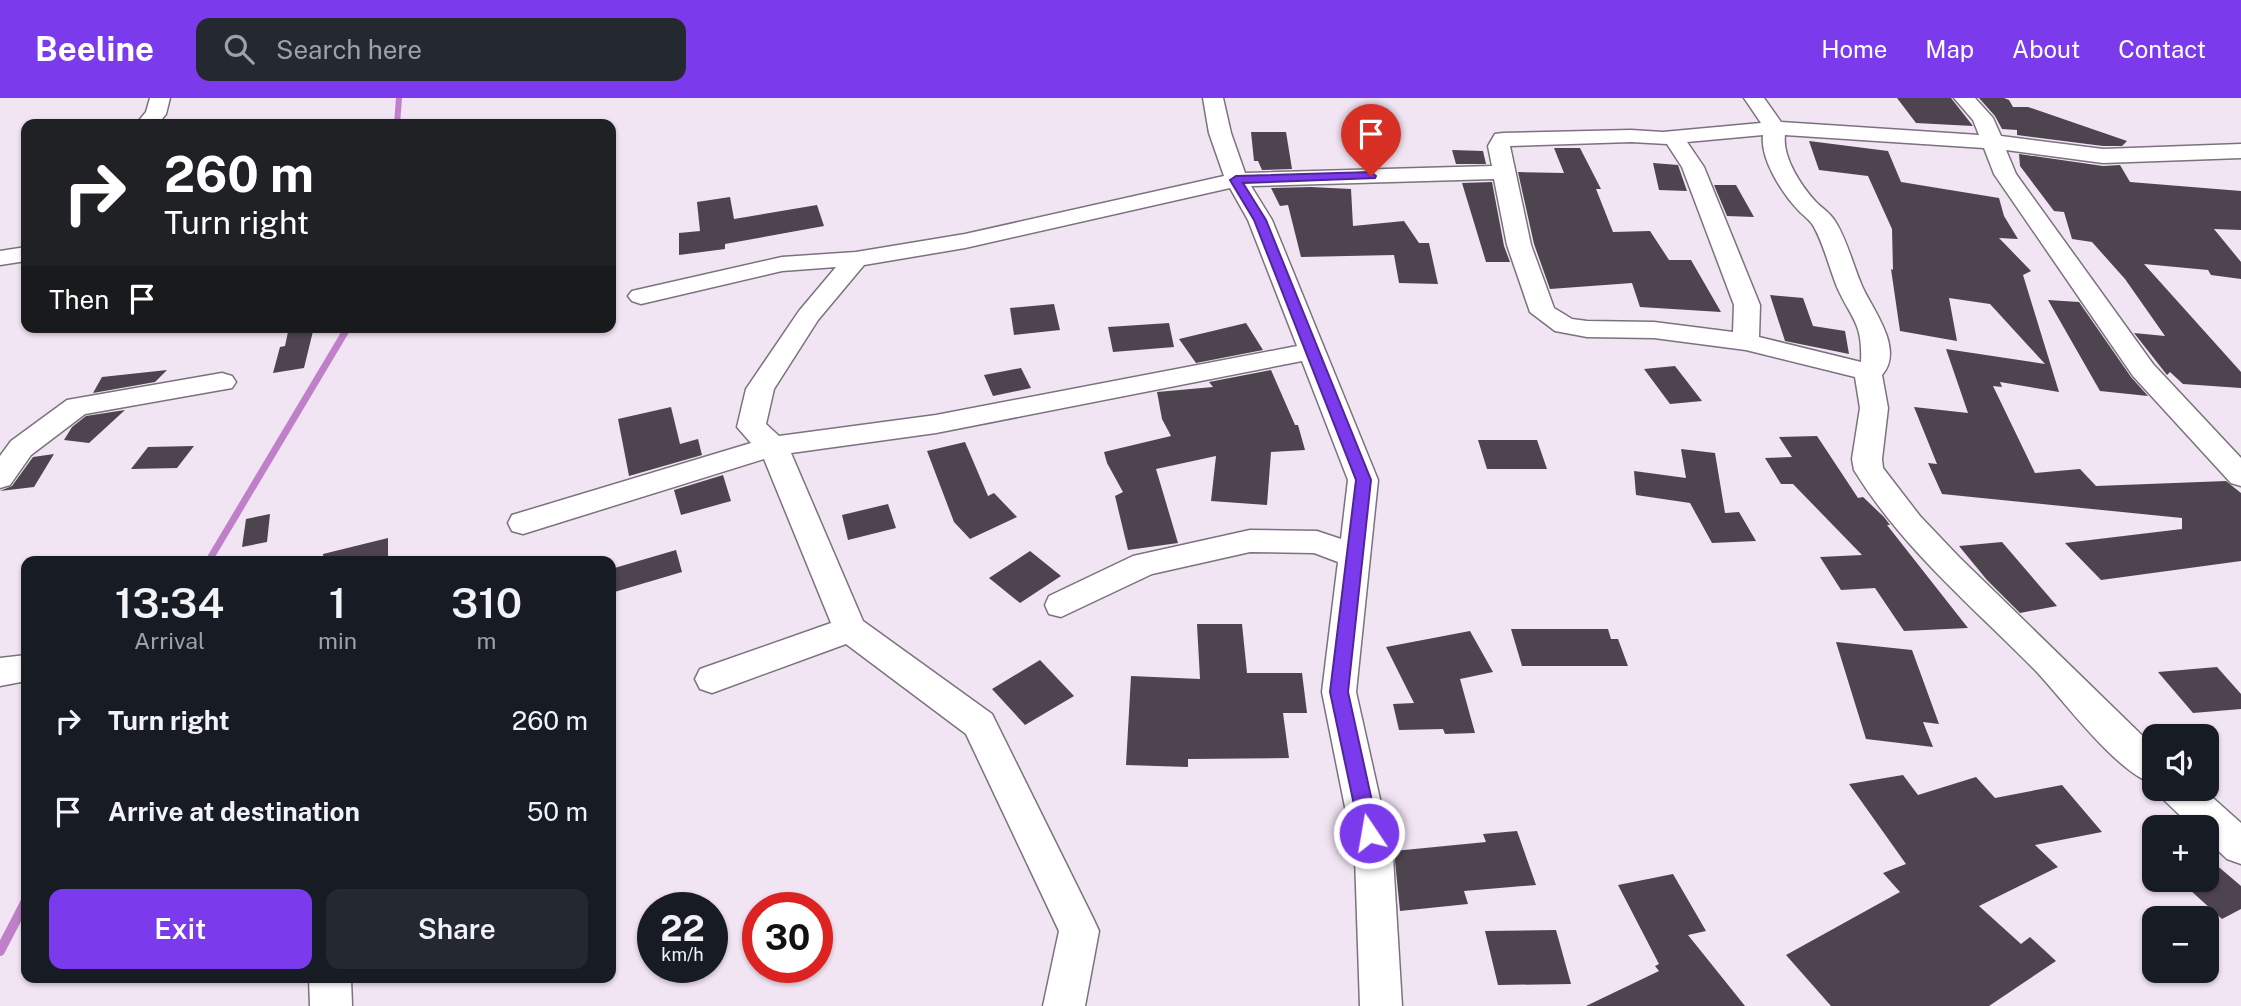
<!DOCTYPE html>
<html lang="en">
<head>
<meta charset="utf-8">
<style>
  :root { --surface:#171b24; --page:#242831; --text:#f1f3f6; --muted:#9ea1a6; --accent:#7c3aed }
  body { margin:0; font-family:"Public Sans",sans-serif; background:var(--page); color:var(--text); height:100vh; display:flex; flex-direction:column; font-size:26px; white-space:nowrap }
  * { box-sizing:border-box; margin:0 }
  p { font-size:23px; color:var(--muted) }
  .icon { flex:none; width:38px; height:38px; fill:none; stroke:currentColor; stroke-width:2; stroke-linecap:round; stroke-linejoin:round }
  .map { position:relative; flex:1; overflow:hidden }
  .sheet { position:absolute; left:21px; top:458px; width:595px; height:427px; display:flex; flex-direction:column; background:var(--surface); border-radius:14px; box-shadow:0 2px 5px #0004 }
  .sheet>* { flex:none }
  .guide { position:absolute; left:21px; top:21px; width:595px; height:214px; border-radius:14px; box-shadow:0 2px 5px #0004; background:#202124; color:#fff; overflow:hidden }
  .buttons { position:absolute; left:2142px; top:626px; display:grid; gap:14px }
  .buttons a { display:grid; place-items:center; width:77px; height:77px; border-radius:14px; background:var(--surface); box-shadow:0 2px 5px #0004; font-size:35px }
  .speed { position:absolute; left:637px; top:794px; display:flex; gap:14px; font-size:35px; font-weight:700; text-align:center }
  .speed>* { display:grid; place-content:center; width:91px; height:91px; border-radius:50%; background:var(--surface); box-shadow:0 2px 5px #0004; line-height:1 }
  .speed small { font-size:18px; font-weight:400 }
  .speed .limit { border:10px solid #d22; background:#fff; color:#111 }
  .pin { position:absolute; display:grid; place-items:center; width:60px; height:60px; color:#fff; margin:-72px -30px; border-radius:50% 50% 50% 0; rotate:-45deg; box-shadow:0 0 7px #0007 }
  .pin .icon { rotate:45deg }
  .me { position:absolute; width:77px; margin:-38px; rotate:348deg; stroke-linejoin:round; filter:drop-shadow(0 0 5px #0008) }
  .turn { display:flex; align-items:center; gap:24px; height:147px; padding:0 28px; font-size:32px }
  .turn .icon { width:91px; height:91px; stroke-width:2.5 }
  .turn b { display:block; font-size:49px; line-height:60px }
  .then { display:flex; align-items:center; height:66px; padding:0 28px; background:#0003; gap:14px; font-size:26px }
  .eta { display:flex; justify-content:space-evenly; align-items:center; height:119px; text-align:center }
  .eta b { font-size:42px; font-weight:600; line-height:49px }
  .cta { display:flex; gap:14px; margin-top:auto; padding:14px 28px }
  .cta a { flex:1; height:80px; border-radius:14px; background:var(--accent); color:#fff; font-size:28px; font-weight:600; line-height:80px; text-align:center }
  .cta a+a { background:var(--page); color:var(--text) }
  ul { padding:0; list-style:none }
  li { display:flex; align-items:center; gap:21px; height:91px; padding:0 28px }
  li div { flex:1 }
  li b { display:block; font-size:26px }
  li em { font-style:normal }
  header { display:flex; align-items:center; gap:42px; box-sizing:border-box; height:98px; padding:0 35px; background:var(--accent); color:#fff }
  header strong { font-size:33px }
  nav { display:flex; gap:38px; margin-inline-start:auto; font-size:24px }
  .search { width:490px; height:63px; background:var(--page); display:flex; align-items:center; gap:18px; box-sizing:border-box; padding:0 24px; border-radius:14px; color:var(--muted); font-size:26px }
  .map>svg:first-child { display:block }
</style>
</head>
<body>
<header>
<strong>Beeline</strong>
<div class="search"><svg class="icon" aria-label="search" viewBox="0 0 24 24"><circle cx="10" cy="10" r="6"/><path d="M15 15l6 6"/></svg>Search here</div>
<nav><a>Home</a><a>Map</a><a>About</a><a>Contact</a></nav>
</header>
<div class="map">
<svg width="2241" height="908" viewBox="0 0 2241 908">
  <rect width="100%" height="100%" fill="#f1e4f3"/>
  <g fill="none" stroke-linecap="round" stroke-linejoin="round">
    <!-- stream-far2 -->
    <path stroke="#bf80c9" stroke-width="6" d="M397 26 399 0
      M346 233 348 229"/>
    <!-- stream-far1 -->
    <path stroke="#bf80c9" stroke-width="7" d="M208 464 347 231"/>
    <!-- stream -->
    <path stroke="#bf80c9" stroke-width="10" d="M0 853 26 803"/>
  </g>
  <!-- building -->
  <path fill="#4e444f" d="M1897 0H1951L1973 28 1916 25Z
    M1979 0H2004L2009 2 2013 9H2028L2127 43 2122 48H2103L2017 37V32L2002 31 1995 18Z
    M1251 34H1286L1292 71 1262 72 1258 63H1254Z
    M1809 43 1888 53 1901 84 1999 100 2004 118 2018 141 1999 140 2031 173 2023 177 2059 294 2000 284 2002 289 1993 288 2035 375 2080 371 2096 388 2226 383 2241 395V463L2101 482 2065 445 2182 431V420L1942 396 1928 365 1937 366 1914 309 1968 315 1946 251 2045 266 1990 206 1949 200 1957 243 1900 233 1891 171 1893 172 1892 131 1868 78 1819 72Z
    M1554 50H1580L1601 91H1596L1613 134 1650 133 1669 162H1691L1721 214 1640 209 1632 185 1550 191 1534 146 1518 74 1564 75Z
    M1452 52 1483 53 1486 66H1456Z
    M2019 56 2103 68 2120 67 2130 84 2241 93V132L2214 131 2241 164V181L2211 177 2208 172 2144 166 2241 274V290L2183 286 2170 274 2167 277 2134 235 2165 238 2125 181 2092 144 2072 141 2064 114 2054 113 2020 68Z
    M1653 65 1678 67 1687 93 1659 92Z
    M1492 84 1504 148 1510 164H1486L1462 85Z
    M1714 87H1736L1754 119 1727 118Z
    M1311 89 1351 91 1353 128 1404 123 1419 145H1429L1438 186 1399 185 1394 157 1301 159 1288 107 1280 108 1271 90Z
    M730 99 734 121 817 107 824 128 725 146V151L679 157V135L700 133 697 104Z
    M1770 197 1803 200 1813 228 1845 233 1849 256 1785 243Z
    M2048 202 2079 204 2131 279 2148 298 2100 293Z
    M1054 206 1060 232 1014 237 1010 210Z
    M1169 225 1174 249 1113 254 1108 229Z
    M1246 225 1263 252 1196 265 1179 241Z
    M289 229H314L304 270 273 275 280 249 285 248Z
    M1675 268 1702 303 1670 306 1644 271Z
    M1021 270 1031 290 993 298 984 277Z
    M167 272 155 284 93 295 102 279Z
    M1271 272 1295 327H1298L1305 352 1271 354 1267 407 1211 403 1216 358 1156 371 1178 445 1128 452 1115 398 1123 394 1107 365 1104 354 1171 338 1162 321 1157 294 1213 289 1209 284Z
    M671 309 680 346 698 341 702 357 629 378 618 321Z
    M125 312 89 345 64 342 72 329 86 318Z
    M1817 338 1858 400 1863 399 1884 419 1890 427H1887L1968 530 1904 533 1875 490 1841 492 1820 459 1862 457 1793 386H1781L1765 360 1792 359 1779 339Z
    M1478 342H1537L1547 371H1487Z
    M965 344 988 398 994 395 1017 419 970 441 954 424 927 353Z
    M194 348 177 370 131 371 148 349Z
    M1681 351 1715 355 1725 415 1739 414 1756 443 1712 445 1690 405 1636 397 1634 373 1686 380Z
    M54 356 34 389 0 393 12 388 33 359Z
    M723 377 731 403 681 417 674 392Z
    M888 406 896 430 848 442 842 417Z
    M270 416 267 444 242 449 246 421Z
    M388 440V464H324L323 456Z
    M2002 444 2057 508 2020 515 1987 482 1959 448Z
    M676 452 682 474 611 495V471Z
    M1030 453 1061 478 1020 505 989 480Z
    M1197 526H1242L1247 575H1302L1307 615H1283L1289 660 1188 661V669L1126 667 1131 578 1200 581Z
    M1511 531H1608L1611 541H1618L1628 568H1522Z
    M1470 533 1493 574 1460 581 1475 635 1445 636 1443 631 1399 632 1393 606 1414 605 1386 549Z
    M1836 544 1912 552 1939 626 1923 624 1933 649 1866 641Z
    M1040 562 1074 598 1025 627 992 591Z
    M2217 569 2241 596V611L2193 615 2158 574Z
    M1903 677 1918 697 1976 679 1995 700 2062 687 2102 734 2035 747 2058 769 1979 808 2021 846 2030 839 2056 863 1989 908H1831L1786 857 1900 794 1883 775 1906 766 1849 686Z
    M1517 733 1536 787 1464 793 1468 806 1400 813 1394 753 1486 744 1483 736Z
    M2207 759 2241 788V811L2222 821 2179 782H2207Z
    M1673 776 1706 833 1688 837 1745 908H1586L1659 873 1655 868 1659 866 1618 787Z
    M1556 832 1571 886 1498 887 1485 833Z"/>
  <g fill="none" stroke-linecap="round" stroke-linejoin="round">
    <defs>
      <path id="minor" d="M150 0H170L166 16 158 26H136L146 14Z
        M1203 0H1223L1231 35 1245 75 1492 68 1488 48 1495 36 1503 35 1631 32 1663 34 1761 25 1744 0H1764L1781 24 1979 37 1973 22 1954 0H1975L1993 20 2001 38 2103 51 2241 46V60L2103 65 2006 52 2016 76 2153 266 2241 360V388L2231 385 2133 278 1994 76 1984 50 1785 37C1782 59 1801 88 1816 104 1822 110 1830 115 1835 123 1847 142 1853 167 1862 188 1872 211 1905 251 1882 277L1888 310 1882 361 1883 370 1920 418 1959 459 2154 649V686C2116 674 2065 604 2036 573 1973 509 1902 450 1854 372L1852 361 1860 310 1855 279 1746 252 1654 240 1587 239 1555 233 1530 214 1507 147 1494 81 1251 88 1272 122 1378 382 1356 594 1393 759 1402 908H1360L1355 759 1322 594 1338 464 1314 455 1250 454 1152 476 1061 519 1049 516 1045 507 1049 498 1133 458 1250 432 1317 433 1341 441 1348 382 1302 263 936 335 791 355 863 523 992 616 1093 820 1099 833 1085 908H1043L1059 833 966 636 846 546 712 595 700 591 695 581 700 571 831 525 764 361 523 436 512 433 508 425 512 417 751 345 737 329 746 291 799 213 836 169 782 173 641 206 632 203 628 198 632 193 782 159 856 154 965 136 1224 78 1209 35ZM1763 37C1760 62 1783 96 1799 113 1804 118 1811 123 1814 129 1824 147 1829 169 1837 189 1851 221 1863 224 1861 264L1759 239 1760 207 1704 69 1687 44ZM1631 44 1667 46 1682 69 1734 207 1733 234 1654 224 1587 223 1572 221 1554 210 1531 147 1510 48ZM1230 90 1248 122 1297 248 936 317 779 338 766 326 774 291 818 222 864 167 965 150Z
        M26 149V163L0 167V153Z
        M222 275 232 278 236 284 232 290 85 316 31 357 10 387 0 390V358L11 343 67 302Z
        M26 557V583L0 588V560Z
        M2158 691H2203L2241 725V766L2227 761 2207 742V730H2193L2164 702Z
        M309 880H351L352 908H310Z"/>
    </defs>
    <!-- minor casing -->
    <use href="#minor" stroke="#7c717e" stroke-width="3"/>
    <!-- minor -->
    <use href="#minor" fill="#fff" fill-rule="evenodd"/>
  </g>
  <!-- route -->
  <path fill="#7c3aed" stroke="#51269a" stroke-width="2" d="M1371 74 1376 78 1375 80 1243 85 1266 122 1371 382 1348 594 1379 735 1376 741 1369 744 1363 741 1360 735 1330 594 1356 382 1254 122 1230 82 1236 78Z"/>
</svg>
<div class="buttons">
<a><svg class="icon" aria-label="sound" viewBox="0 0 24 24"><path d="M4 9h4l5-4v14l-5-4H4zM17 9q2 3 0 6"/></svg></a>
<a>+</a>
<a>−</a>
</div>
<div class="speed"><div>22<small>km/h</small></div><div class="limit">30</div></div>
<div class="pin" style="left:1371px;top:78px;background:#d93025"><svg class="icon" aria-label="arrive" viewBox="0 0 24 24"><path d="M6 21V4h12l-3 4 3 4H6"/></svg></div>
<svg class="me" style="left:1369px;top:735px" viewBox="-20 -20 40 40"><circle r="17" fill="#7c3aed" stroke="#fff" stroke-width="3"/><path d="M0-11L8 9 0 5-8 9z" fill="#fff"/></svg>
<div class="guide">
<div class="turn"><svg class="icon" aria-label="right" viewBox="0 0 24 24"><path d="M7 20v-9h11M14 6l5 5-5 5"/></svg><div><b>260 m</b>Turn right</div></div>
<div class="then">Then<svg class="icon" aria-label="arrive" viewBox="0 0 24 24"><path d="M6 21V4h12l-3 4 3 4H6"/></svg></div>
</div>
<section class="sheet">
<div class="eta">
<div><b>13:34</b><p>Arrival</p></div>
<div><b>1</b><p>min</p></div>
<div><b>310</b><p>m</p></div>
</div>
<ul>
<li><svg class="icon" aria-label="right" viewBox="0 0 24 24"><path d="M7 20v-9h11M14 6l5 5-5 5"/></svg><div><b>Turn right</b></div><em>260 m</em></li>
<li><svg class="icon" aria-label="arrive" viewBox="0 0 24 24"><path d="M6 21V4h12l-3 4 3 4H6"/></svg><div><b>Arrive at destination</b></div><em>50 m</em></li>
</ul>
<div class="cta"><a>Exit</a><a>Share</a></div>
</section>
</div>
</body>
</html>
